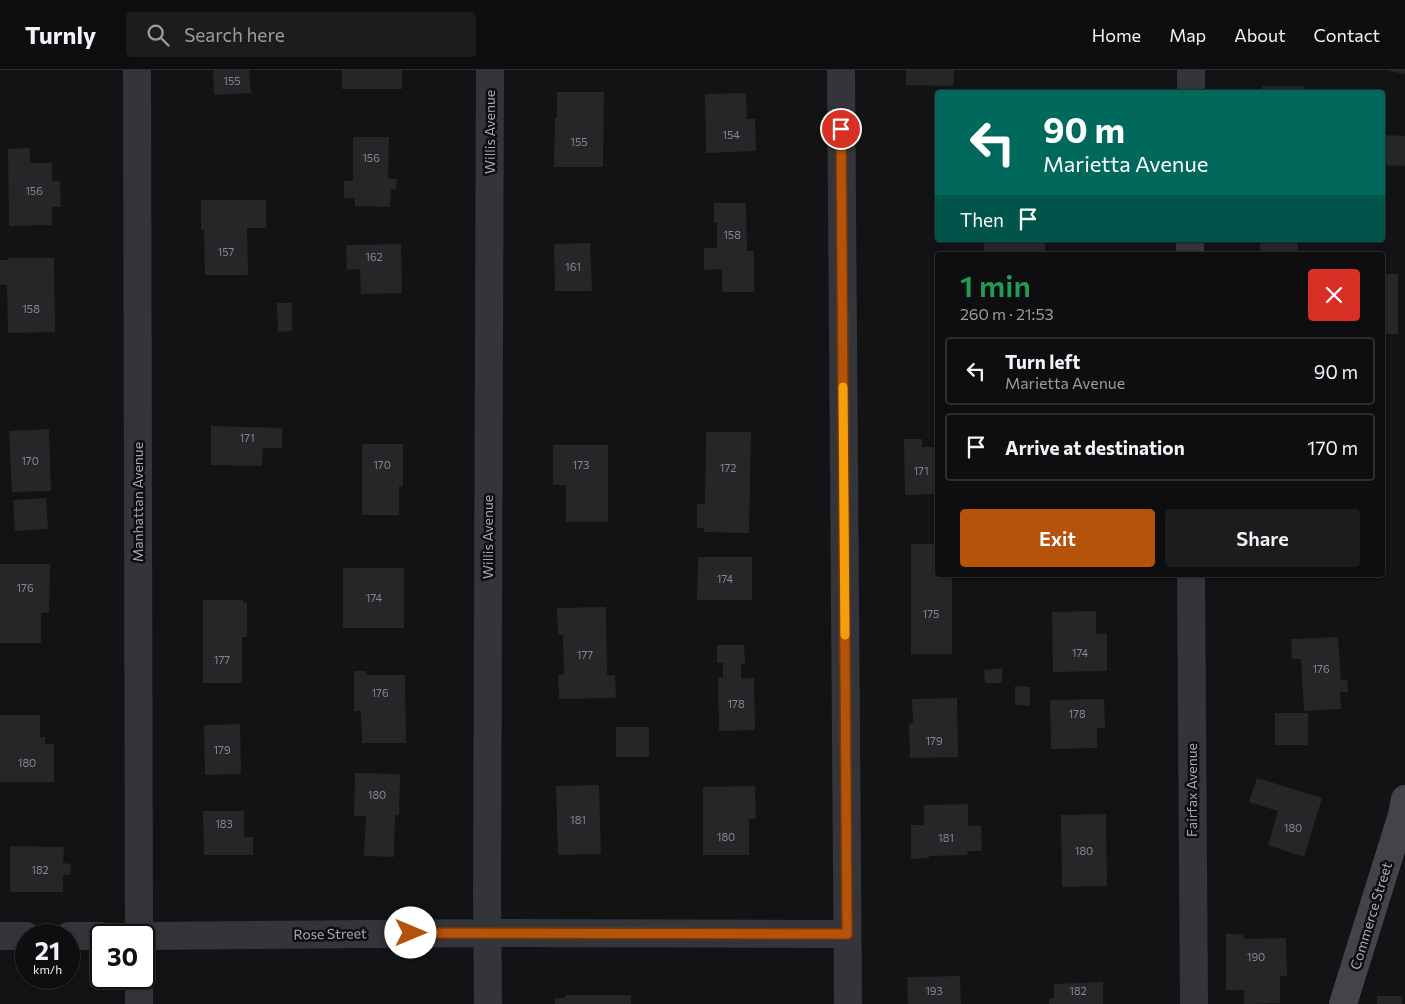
<!DOCTYPE html>
<html lang="en">
<head>
<meta charset="utf-8">
<style>
  :root { --surface:#0e0e10; --page:#1c1c1e; --text:#f1f3f6; --muted:#9b9c9f; --line:#2e2e30; --accent:#b45309 }
  body { margin:0; font-family:Commissioner,sans-serif; background:var(--page); color:var(--text); height:100vh; display:flex; flex-direction:column; font-size:19px; white-space:nowrap }
  * { box-sizing:border-box; margin:0 }
  p { font-size:16px; color:var(--muted) }
  .icon { flex:none; width:28px; height:28px; fill:none; stroke:currentColor; stroke-width:2; stroke-linecap:round; stroke-linejoin:round }
  .map { position:relative; flex:1; overflow:hidden }
  .panel { position:absolute; left:935px; top:182px; width:450px; height:325px; display:flex; flex-direction:column; background:var(--surface); border-radius:5px; box-shadow:0 1px 4px #0004,0 0 0 1px var(--line) }
  .panel>* { flex:none }
  .hud { position:absolute; left:935px; top:20px; width:450px; height:152px; border-radius:5px; box-shadow:0 1px 4px #0004,0 0 0 1px var(--line); background:#00695c; color:#fff; overflow:hidden }
  .speed { position:absolute; left:15px; top:854px; display:flex; gap:10px; font-size:25px; font-weight:700; text-align:center }
  .speed>* { display:grid; place-content:center; width:65px; height:65px; border-radius:50%; background:var(--surface); box-shadow:0 1px 4px #0004,0 0 0 1px var(--line); line-height:1 }
  .speed small { font-size:12px; font-weight:400 }
  .speed .limit { border:2px solid #111; border-radius:8px; background:#fff; color:#111 }
  .pin { position:absolute; display:grid; place-items:center; width:42px; height:42px; color:#fff; margin:-21px; border:2px solid #fff; border-radius:50%; box-shadow:0 1px 5px #0007 }
  .me { position:absolute; width:55px; margin:-28px; rotate:90deg; stroke-linejoin:round; filter:drop-shadow(0 0 4px #0008) }
  .turn { display:flex; align-items:center; gap:18px; height:105px; padding:0 25px; font-size:22px }
  .turn .icon { width:65px; height:65px; stroke-width:2.5 }
  .turn b { display:block; font-size:35px; line-height:42px }
  .then { display:flex; align-items:center; height:48px; padding:0 25px; background:#0003; gap:10px; font-size:19px }
  .round { display:grid; place-items:center; flex:none; width:52px; height:52px; border-radius:5px; background:var(--page) }
  .head { display:flex; align-items:center; justify-content:space-between; height:85px; padding:0 25px }
  h1 { font-size:30px; font-weight:600; line-height:38px; color:#1e9e55 }
  .action { display:flex; gap:10px; margin-top:auto; padding:10px 25px }
  .action a { flex:1; height:58px; border-radius:5px; background:var(--accent); color:#fff; font-size:20px; font-weight:600; line-height:58px; text-align:center }
  .action a+a { background:var(--page); color:var(--text) }
  ul { padding:0; list-style:none }
  li { display:flex; align-items:center; gap:15px; height:68px; margin:0 10px 8px; padding:0 15px; border:2px solid var(--line); border-radius:5px }
  li div { flex:1 }
  li b { display:block; font-size:19px }
  li em { font-style:normal }
  header { display:flex; align-items:center; gap:30px; box-sizing:border-box; height:70px; padding:0 25px; background:var(--surface); border-bottom:1px solid var(--line) }
  header strong { font-size:24px }
  nav { display:flex; gap:28px; margin-inline-start:auto; font-size:18px }
  .search { width:350px; height:45px; background:var(--page); display:flex; align-items:center; gap:12px; box-sizing:border-box; padding:0 18px; border-radius:5px; color:var(--muted); font-size:19px }
  .map>svg:first-child { display:block }
</style>
</head>
<body>
<header>
<strong>Turnly</strong>
<div class="search"><svg class="icon" aria-label="search" viewBox="0 0 24 24"><circle cx="10" cy="10" r="6"/><path d="M15 15l6 6"/></svg>Search here</div>
<nav><a>Home</a><a>Map</a><a>About</a><a>Contact</a></nav>
</header>
<div class="map">
<svg width="1405" height="934" viewBox="0 0 1405 934">
  <rect width="100%" height="100%" fill="#131315"/>
  <!-- building -->
  <path fill="#262629" d="M213 0H249L251 23 214 25Z
    M342 0H402V19H342Z
    M906 0H954L953 16 906 15Z
    M1389 0H1405V4L1389 1Z
    M1262 16H1304V22H1262Z
    M557 22H604L603 97H554L555 48H557Z
    M746 23 747 49H755L756 81 706 83 705 24Z
    M1384 65 1405 66V96L1382 95Z
    M353 67H389L388 109H397L396 119H391L390 137 355 136V128H344V111H353Z
    M30 78V93H52V111H60L61 137H52V155L9 156 8 79Z
    M201 130H266V158H247L248 205H205L204 160H201Z
    M714 133H746L747 181H754V222H722V199L704 200V178H717V153H714Z
    M984 170H1045V185H984Z
    M1260 170H1298V181L1260 182Z
    M590 173 592 221H555L554 174Z
    M401 174 402 223 361 224 360 199 347 200 346 175Z
    M8 188H54L55 262 8 263 7 215H0V190H8Z
    M1382 204H1398V264H1382Z
    M277 233H292V261L278 262Z
    M211 356 282 358V378H263L262 396 211 395Z
    M49 359 51 421 12 422 9 361Z
    M706 362H751L749 463 704 462V458H697V434H705Z
    M904 369H922V377H938V424L905 425Z
    M362 374H403V417L399 416V445H362Z
    M553 375H608V452H566V415H553Z
    M46 428 48 459 15 461 13 430Z
    M911 474H938V505H952V584H911Z
    M698 487H752V530H697Z
    M0 494H50L49 543H41V573H0Z
    M343 498H404V558H343Z
    M203 530H243V533H247V567H242V613H203Z
    M606 537 607 605H615L616 628 559 629 558 605H564L563 565H558L557 538Z
    M1096 541V564H1107V601L1053 602 1052 542Z
    M1338 567 1341 610H1347L1348 622H1340L1341 639 1304 641 1301 589H1292L1291 569Z
    M717 575H744L745 594H741V608H754L755 660 719 661 718 607 723 608V593H717Z
    M1002 598V613H985L984 600Z
    M354 601H366V605H405L406 673H362L361 641H354Z
    M1015 616 1030 617V636L1015 635Z
    M957 628 958 687 910 688 909 654 913 653 912 629Z
    M1104 629 1105 658H1097V678L1051 679 1050 630Z
    M1275 643H1308V675H1275Z
    M0 645H40V667H45V674H54V712H0Z
    M240 654 241 704 205 705 204 655Z
    M616 657H649V687H616Z
    M355 703 400 704 399 745H395L394 787 364 786 366 746H354Z
    M1257 708 1322 728 1304 787 1268 775 1278 741 1249 732Z
    M599 715 601 784 558 785 556 716Z
    M755 716 756 749H749V785H703V717Z
    M968 734V756H981L982 781H967L968 785 929 786V788L911 789V755H924V735Z
    M203 741H244V767H253V785H204Z
    M1106 744 1107 816 1062 817 1061 745Z
    M10 776 64 777 63 793 71 794 70 805H63V822H10Z
    M1226 864H1243L1244 869 1286 868 1287 906H1280V933L1244 934V920H1226Z
    M960 906 961 934H908L907 907Z
    M1103 912V934H1049V929L1054 928V914Z
    M565 925H631V934H555V928H565Z
    M1377 926H1402V934H1377Z"/>
  <g fill="none" stroke-linecap="round" stroke-linejoin="round">
    <!-- street -->
    <path stroke="#34353a" stroke-width="28" d="M137 0 139 865
      M841 0 848 934
      M1191 22V0
      M1190 185V170
      M1191 505 1194 934
      M0 866H26
      M69 866H101
      M144 866 487 863 847 864
      M139 934V908
      M488 934 487 824 490 0"/>
    <!-- secondary -->
    <path stroke="#42444a" stroke-width="28" d="M1343 934 1402 745 1405 729"/>
  </g>
  <g fill="none" stroke-linecap="round" stroke-linejoin="round">
    <defs>
      <path id="route" d="M411 863 847 864 841 59"/>
    </defs>
    <!-- route casing -->
    <use href="#route" stroke="#753606" stroke-width="12"/>
    <!-- route -->
    <use href="#route" stroke="#b45309" stroke-width="9"/>
    <!-- slow -->
    <path stroke="#f59e0b" stroke-width="9" d="M843 317 845 565"/>
  </g>
  <g text-anchor="middle" stroke-width="5" stroke-linejoin="round" paint-order="stroke">
    <!-- number labels -->
    <g font-size="11" fill="#848892">
      <text x="232" y="15">155</text>
      <text x="731" y="69">154</text>
      <text x="579" y="76">155</text>
      <text x="371" y="92">156</text>
      <text x="34" y="125">156</text>
      <text x="732" y="169">158</text>
      <text x="226" y="186">157</text>
      <text x="374" y="191">162</text>
      <text x="573" y="201">161</text>
      <text x="31" y="243">158</text>
      <text x="247" y="372">171</text>
      <text x="30" y="395">170</text>
      <text x="382" y="399">170</text>
      <text x="581" y="399">173</text>
      <text x="728" y="402">172</text>
      <text x="921" y="405">171</text>
      <text x="725" y="513">174</text>
      <text x="25" y="522">176</text>
      <text x="374" y="532">174</text>
      <text x="931" y="548">175</text>
      <text x="1080" y="587">174</text>
      <text x="585" y="589">177</text>
      <text x="222" y="594">177</text>
      <text x="1321" y="603">176</text>
      <text x="380" y="627">176</text>
      <text x="736" y="638">178</text>
      <text x="1077" y="648">178</text>
      <text x="934" y="675">179</text>
      <text x="222" y="684">179</text>
      <text x="27" y="697">180</text>
      <text x="377" y="729">180</text>
      <text x="578" y="754">181</text>
      <text x="224" y="758">183</text>
      <text x="1293" y="762">180</text>
      <text x="726" y="771">180</text>
      <text x="946" y="772">181</text>
      <text x="1084" y="785">180</text>
      <text x="40" y="804">182</text>
      <text x="1256" y="891">190</text>
      <text x="934" y="925">193</text>
      <text x="1078" y="925">182</text>
    </g>
    <!-- street labels -->
    <g font-size="14" fill="#a4a9b6" stroke="#0e0e10">
      <text transform="translate(490 62) rotate(-90)" y="5">Willis Avenue</text>
      <text transform="translate(138 432) rotate(-90)" y="5">Manhattan Avenue</text>
      <text transform="translate(488 467) rotate(-90)" y="5">Willis Avenue</text>
      <text transform="translate(1192 720) rotate(-90)" y="5">Fairfax Avenue</text>
      <text transform="translate(1371 846) rotate(-73)" y="5">Commerce Street</text>
      <text transform="translate(330 864) rotate(-1)" y="5">Rose Street</text>
    </g>
  </g>
</svg>
<div class="speed"><div>21<small>km/h</small></div><div class="limit">30</div></div>
<div class="pin" style="left:841px;top:59px;background:#d93025"><svg class="icon" aria-label="arrive" viewBox="0 0 24 24"><path d="M6 21V4h12l-3 4 3 4H6"/></svg></div>
<svg class="me" style="left:411px;top:863px" viewBox="-20 -20 40 40"><circle r="19" fill="#fff"/><path d="M0-13L10 11 0 6-10 11z" fill="#b45309"/></svg>
<div class="hud">
<div class="turn"><svg class="icon" aria-label="left" viewBox="0 0 24 24"><path d="M17 20v-9H6M10 6l-5 5 5 5"/></svg><div><b>90 m</b>Marietta Avenue</div></div>
<div class="then">Then<svg class="icon" aria-label="arrive" viewBox="0 0 24 24"><path d="M6 21V4h12l-3 4 3 4H6"/></svg></div>
</div>
<section class="panel">
<div class="head"><div><h1>1 min</h1><p>260 m · 21:53</p></div><a class="round" style="background:#d93025;color:#fff"><svg class="icon" aria-label="close" viewBox="0 0 24 24"><path d="M6 6l12 12M18 6L6 18"/></svg></a></div>
<ul>
<li><svg class="icon" aria-label="left" viewBox="0 0 24 24"><path d="M17 20v-9H6M10 6l-5 5 5 5"/></svg><div><b>Turn left</b><p>Marietta Avenue</p></div><em>90 m</em></li>
<li><svg class="icon" aria-label="arrive" viewBox="0 0 24 24"><path d="M6 21V4h12l-3 4 3 4H6"/></svg><div><b>Arrive at destination</b></div><em>170 m</em></li>
</ul>
<div class="action"><a>Exit</a><a>Share</a></div>
</section>
</div>
</body>
</html>
